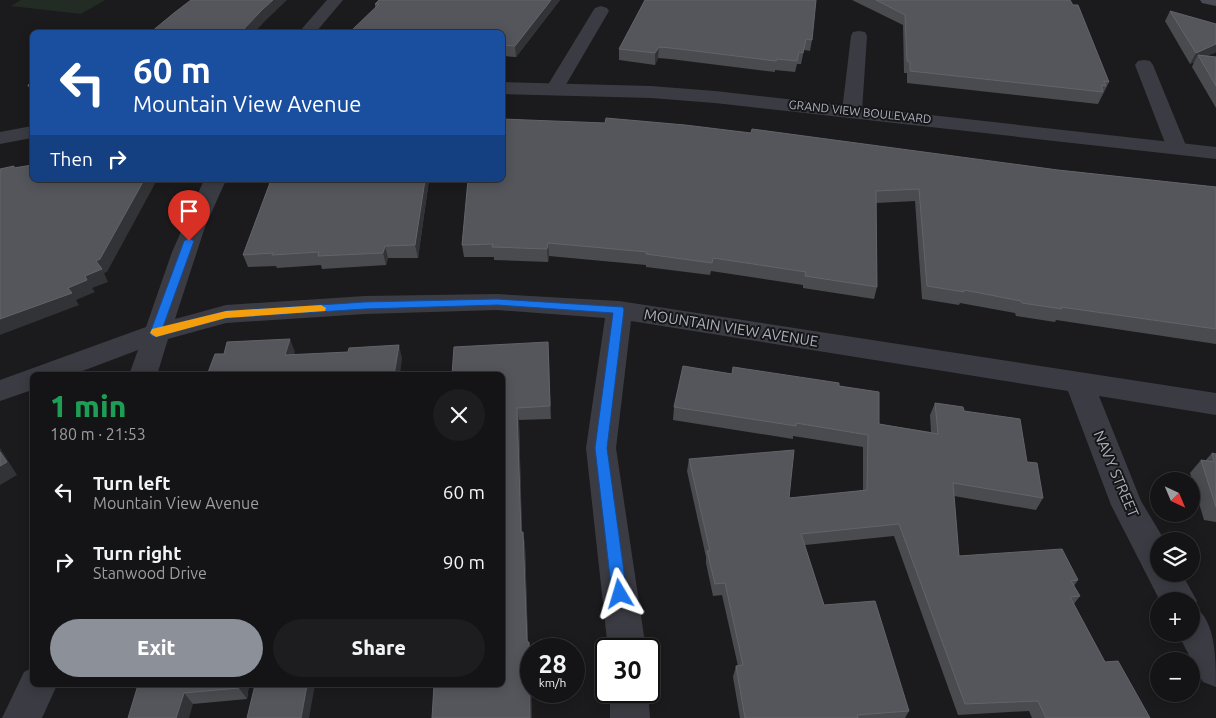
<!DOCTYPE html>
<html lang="en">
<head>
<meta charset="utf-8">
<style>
  :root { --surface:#141416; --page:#1d1d1f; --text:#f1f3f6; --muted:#9d9ea1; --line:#333335; --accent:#8c9099 }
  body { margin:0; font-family:Ubuntu,sans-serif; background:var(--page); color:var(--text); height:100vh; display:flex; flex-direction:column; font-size:19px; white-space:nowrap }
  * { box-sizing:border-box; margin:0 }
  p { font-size:16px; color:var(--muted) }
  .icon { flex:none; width:28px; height:28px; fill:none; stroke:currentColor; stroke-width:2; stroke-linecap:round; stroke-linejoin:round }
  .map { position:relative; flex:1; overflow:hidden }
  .sheet { position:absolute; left:30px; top:372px; width:475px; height:315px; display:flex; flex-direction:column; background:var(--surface); border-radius:8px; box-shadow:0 2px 12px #0003,0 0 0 1px var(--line) }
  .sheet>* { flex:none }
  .top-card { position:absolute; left:30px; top:30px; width:475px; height:152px; border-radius:8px; box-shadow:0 2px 12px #0003,0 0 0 1px var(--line); background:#1a4fa0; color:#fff; overflow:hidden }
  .needle { width:32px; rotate:136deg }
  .buttons { position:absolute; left:1150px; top:472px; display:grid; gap:10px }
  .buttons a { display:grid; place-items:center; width:50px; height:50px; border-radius:50%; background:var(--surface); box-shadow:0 2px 12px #0003,0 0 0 1px var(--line); font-size:25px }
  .speed { position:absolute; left:520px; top:638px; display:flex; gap:10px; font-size:25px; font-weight:700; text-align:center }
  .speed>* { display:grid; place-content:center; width:65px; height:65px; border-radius:50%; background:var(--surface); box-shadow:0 2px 12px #0003,0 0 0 1px var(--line); line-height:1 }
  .speed small { font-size:12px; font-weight:400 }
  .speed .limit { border:2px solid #111; border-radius:8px; background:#fff; color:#111 }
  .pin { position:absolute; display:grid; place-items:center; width:42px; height:42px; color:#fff; margin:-51px -21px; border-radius:50% 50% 50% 0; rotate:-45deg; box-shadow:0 0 5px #0007 }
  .pin .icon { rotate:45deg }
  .me { position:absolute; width:55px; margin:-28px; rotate:353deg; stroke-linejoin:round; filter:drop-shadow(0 0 4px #0008) }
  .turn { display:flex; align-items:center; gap:18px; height:105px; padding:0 20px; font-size:22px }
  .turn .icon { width:65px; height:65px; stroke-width:2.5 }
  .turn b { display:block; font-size:35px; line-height:42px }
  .then { display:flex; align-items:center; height:48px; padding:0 20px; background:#0003; gap:10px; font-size:19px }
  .round { display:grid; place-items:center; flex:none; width:52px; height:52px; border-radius:26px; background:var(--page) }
  .overview { display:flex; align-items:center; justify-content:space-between; height:85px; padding:0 20px }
  h1 { font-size:30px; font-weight:800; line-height:38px; color:#1e9e55 }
  .primary-button { display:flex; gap:10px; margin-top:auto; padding:10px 20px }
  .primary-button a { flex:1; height:58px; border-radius:30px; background:var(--accent); color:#fff; font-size:20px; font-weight:800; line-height:58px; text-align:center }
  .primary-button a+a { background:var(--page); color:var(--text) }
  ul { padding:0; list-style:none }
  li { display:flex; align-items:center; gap:15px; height:70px; padding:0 20px }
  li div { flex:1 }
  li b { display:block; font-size:19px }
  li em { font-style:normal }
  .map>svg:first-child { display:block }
</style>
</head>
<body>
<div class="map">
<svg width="1216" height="718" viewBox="0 0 1216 718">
  <rect width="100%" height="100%" fill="#1b1b1d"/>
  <!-- green -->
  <path fill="#222c24" d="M21 0H105L81 14 11 6Z"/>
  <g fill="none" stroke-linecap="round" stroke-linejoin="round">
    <!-- minor -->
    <path fill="#3b3c43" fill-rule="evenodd" d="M327 0H343L316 32H299Z
      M601 6 607 8 609 11 564 88 562 92 555 94 548 92 546 88 593 11 595 8Z
      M859 31 865 32 867 36 862 111 859 115 852 117 845 115 842 111 851 36 853 32Z
      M1144 60 1150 61 1153 65 1187 148 1184 152 1177 154 1170 152 1167 148 1135 65 1138 61Z
      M204 180H226L205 227 175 319 226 305 365 296 497 294 619 301 1216 393V415L1099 396 1141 501 1165 541H1159V574H1182L1197 601 1194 607C1216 619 1216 661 1216 687L1203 682 1178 634H1191V601H1160L1111 505 1068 391 631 321 616 448 646 649H608L586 448 605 318 497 310 365 314 226 323 168 339 157 375H129L138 350 72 375H32V390L0 401V380L146 327 172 252Z
      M32 668V685H57L42 718H2L24 672Z
      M610 691H648L650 718H610Z"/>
    <!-- tertiary -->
    <path fill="#3b3c43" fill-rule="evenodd" d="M502 82 651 86 715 91 1216 147V159L715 103 651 98 502 94Z
      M32 126V138L0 144V132Z"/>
    <!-- secondary -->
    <path fill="#494b53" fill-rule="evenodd" d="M1200 0H1216V6L1202 3Z"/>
  </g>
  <!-- wall -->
  <path fill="#494b4f" d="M560 0 516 57 502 56V32L375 8V4Z
    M645 0 812 40 810 51 804 50 801 64H797L795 72 775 70V72L670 59 658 58 655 65 619 60V49Z
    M852 0H1065L1109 82 1098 104 907 83V73H904L903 25Z
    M1170 11 1216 52 1207 56 1216 57V108L1192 67 1194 62 1190 64 1165 21Z
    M1058 170 1216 187V344L1056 320 1055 322 1016 316 1015 313 960 303 959 305 922 299 915 201 876 203 877 287 874 299 803 288V285L711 271 710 275 646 267V265L549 256 548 262 494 260V257H464L462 245 468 180Z
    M271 180H429L418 258H388L386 265 322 269 321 265 277 268 276 266 248 267 243 255Z
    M548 342 551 419 519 420 522 532 525 544 528 642H529L531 653 434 685 502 375Z
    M732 374 839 386 879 424 931 432 930 415 935 403 964 411 1027 462 1043 498 1036 510 954 496 959 556 1078 580 1074 586 1080 596 1074 604 1105 662 1150 718H1032L1029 711 958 715 894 536 805 545 824 605 909 711 905 718H740L733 677 736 666H738L722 595 713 596 706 563V557L687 471 689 459 789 498 863 491V447L793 436V439L673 420 674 407Z
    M1212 453 1216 454V522L1204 520 1190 473 1201 460 1205 461Z
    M138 685H249L247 699 193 704Z"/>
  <!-- shaded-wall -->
  <path fill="#323336" d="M273 0H287L265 21 255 32H241L262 10Z
    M551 0H560L516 57 515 46Z
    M1216 44V52L1200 59 1198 55 1194 62 1190 64 1196 53Z
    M659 47 658 58 655 65V53Z
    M28 86H32V94Z
    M144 180H157L107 272 104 273 108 282 92 288 95 292 76 300 79 305 0 335V319L68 288 85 276Z
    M425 180H429L418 258 415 245Z
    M548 243 549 256 548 262 547 249Z
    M385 246 388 258 386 265 383 253Z
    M290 339 295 352 290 368 285 355Z
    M548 342 549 355 551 419 550 406Z
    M399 345 402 358 400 375H394Z
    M517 408 519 420 522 545 521 532Z
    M0 448 17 475 0 485Z
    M523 532 525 544 528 654 527 642Z
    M529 642 531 653 532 718H530Z
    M239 685H249L247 699 239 688Z
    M307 685H315L309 718H301Z
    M184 693 193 704 189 718H176Z"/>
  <!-- building -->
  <path fill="#54565b" stroke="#62646a" d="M191 0H273L262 10 241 32H151L174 13Z
    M379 0H551L515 46 502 45V32H350L379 4H375Z
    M645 0H816L812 40 806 39 803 53 799 52 797 61 777 59 776 61 671 48 659 47 655 53 619 49Z
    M876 0H1070L1073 5H1078L1109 82 1104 81 1106 86 1101 85 1103 92 910 71V62L907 61 905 15Z
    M1170 11 1216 24V44L1196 53Z
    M1198 55 1216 57V86Z
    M32 82V86H28V85Z
    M606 118 685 125 751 133 752 129 1058 170 1216 187V329L1061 307 1062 309 1022 303 1021 301 964 290V292L927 286 919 189 876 191 877 287 805 276 806 272 713 258 712 263 646 254 647 252 548 243 547 249 492 247 493 244 462 245 468 180H502V119L605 123Z
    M32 165V180H144L100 259 96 261 102 269 85 276 87 280 68 288 72 293 0 319V169L14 166V168Z
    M271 180H425L415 245 385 246 383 253 318 256 319 252 272 255 273 253 243 255Z
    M290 339 285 355 348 352 349 348 399 345 394 375H207L215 354H224L227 342Z
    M548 342 550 406 517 408 521 532H523L527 642H529L530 718H432L434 685H502V375H452L454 347Z
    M683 366 732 374 733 367 839 383V386L879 392V424L938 434 935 403 963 407 964 411 1020 419 1027 462 1037 463 1043 498 953 483 959 556 1062 549 1078 580 1071 581 1080 596 1070 597 1105 662 1118 661 1150 718H1046L1038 701 965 704 899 524 801 534 824 605 875 601 909 711 857 715 858 718H745L736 666 743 665 725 583 715 584 707 551H710L689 459 794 450 789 498 867 490 868 435 796 423V426L674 407Z
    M0 452 7 462 0 466Z
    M1212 453 1216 454V507L1201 460 1214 462Z
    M138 685H239V688L184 693 176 718H128Z
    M255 685H307L301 718H247Z"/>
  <!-- route -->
  <path fill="#1a73e8" stroke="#114b97" d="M189 238 194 241 163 327 226 311 365 302 497 299 623 307 624 310 607 448 627 594 625 599 620 600 614 599 612 594 595 448 613 313 497 305 365 309 226 318 156 337 152 336 150 333 184 241Z"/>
  <!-- slow -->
  <path fill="#f59e0b" d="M321 305 326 308 325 311 226 318 156 337 150 333 152 329 226 311Z"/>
  <g text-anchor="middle" stroke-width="4" stroke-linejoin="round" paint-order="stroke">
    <!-- far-street labels -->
    <g font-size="12" fill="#adb1bd" stroke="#161618">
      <text transform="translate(860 112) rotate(6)" y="4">GRAND VIEW BOULEVARD</text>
    </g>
    <!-- street labels -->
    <g font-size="15" fill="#adb1bd" stroke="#161618">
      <text transform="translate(731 328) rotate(9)" y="5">MOUNTAIN VIEW AVENUE</text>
      <text transform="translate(1116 474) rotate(67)" y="5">NAVY STREET</text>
    </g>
  </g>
</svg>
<div class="buttons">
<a><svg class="needle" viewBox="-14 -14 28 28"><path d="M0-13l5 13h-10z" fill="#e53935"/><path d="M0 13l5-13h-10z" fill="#9d9ea1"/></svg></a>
<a><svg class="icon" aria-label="layers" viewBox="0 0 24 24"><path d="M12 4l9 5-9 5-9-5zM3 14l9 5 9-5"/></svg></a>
<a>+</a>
<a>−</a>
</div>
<div class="speed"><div>28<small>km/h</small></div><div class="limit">30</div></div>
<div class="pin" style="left:189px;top:241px;background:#d93025"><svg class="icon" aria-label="arrive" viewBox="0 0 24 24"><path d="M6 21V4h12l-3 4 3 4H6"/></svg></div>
<svg class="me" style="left:620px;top:594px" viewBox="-20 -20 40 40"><path d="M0-17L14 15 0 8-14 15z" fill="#1a73e8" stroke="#fff" stroke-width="4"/></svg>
<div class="top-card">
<div class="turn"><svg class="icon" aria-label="left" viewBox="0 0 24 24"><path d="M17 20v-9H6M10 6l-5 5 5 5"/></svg><div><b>60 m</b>Mountain View Avenue</div></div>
<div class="then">Then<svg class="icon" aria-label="right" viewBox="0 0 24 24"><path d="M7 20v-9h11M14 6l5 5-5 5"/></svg></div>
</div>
<section class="sheet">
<div class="overview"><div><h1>1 min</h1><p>180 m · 21:53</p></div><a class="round"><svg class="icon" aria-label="close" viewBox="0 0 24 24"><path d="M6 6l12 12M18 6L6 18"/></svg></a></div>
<ul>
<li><svg class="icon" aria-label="left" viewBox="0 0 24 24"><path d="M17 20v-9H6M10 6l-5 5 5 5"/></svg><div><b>Turn left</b><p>Mountain View Avenue</p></div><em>60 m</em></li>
<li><svg class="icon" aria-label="right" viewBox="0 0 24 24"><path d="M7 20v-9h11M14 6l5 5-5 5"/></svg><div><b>Turn right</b><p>Stanwood Drive</p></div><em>90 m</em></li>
</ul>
<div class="primary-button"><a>Exit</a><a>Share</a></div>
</section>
</div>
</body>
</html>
